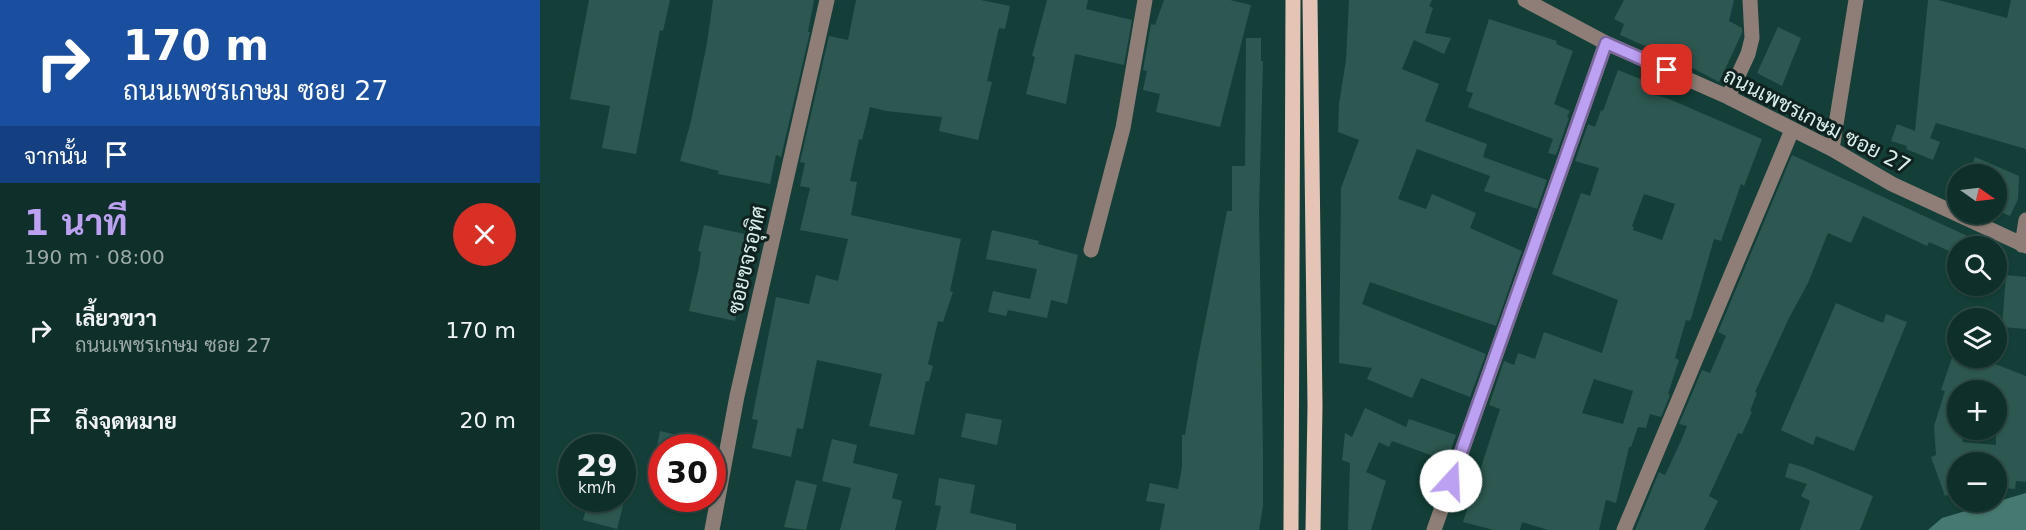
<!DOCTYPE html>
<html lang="th">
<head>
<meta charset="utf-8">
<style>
  :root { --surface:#0e2f2a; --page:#173732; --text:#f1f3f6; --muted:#9ba9a8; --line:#2e4a47; --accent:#bca0f2 }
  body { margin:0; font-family:"DejaVu Sans",Sarabun,sans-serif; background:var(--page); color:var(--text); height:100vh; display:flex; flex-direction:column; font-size:22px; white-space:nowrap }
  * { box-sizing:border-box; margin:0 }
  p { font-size:20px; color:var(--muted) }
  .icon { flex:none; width:33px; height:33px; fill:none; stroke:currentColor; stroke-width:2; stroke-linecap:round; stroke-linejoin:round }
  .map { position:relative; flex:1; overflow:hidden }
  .drawer { display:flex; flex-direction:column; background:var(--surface); width:540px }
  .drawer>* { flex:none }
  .hud { background:#1a4fa0; color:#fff; overflow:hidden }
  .needle { width:39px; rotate:104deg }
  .buttons { position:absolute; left:1407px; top:164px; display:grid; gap:12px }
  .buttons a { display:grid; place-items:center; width:60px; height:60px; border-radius:50%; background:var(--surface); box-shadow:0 2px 4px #0004,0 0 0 2px var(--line); font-size:30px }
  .speed { position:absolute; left:18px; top:434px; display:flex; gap:12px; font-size:30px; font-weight:700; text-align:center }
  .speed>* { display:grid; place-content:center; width:78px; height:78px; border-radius:50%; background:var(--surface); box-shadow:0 2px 4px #0004,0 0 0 2px var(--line); line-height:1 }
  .speed small { font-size:15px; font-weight:400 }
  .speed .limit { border:9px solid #d22; background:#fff; color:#111 }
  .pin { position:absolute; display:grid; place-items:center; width:51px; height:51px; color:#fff; margin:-26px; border-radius:12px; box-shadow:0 3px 9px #0006 }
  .me { position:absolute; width:66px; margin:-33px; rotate:20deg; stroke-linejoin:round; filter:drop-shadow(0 0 4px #0008) }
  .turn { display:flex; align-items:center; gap:21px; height:126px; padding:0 24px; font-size:27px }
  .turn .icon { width:78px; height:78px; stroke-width:2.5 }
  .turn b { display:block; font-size:42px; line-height:51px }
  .then { display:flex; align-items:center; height:57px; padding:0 24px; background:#0003; gap:12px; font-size:22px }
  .round { display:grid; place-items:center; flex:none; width:63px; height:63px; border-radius:32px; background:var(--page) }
  .head { display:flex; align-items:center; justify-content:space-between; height:102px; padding:0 24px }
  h1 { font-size:36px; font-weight:700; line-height:45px; color:var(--accent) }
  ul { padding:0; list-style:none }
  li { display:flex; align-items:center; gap:18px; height:90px; padding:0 24px }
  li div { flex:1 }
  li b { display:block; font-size:22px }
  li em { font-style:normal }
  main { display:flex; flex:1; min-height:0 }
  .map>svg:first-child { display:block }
</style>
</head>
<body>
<main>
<section class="drawer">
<div class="hud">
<div class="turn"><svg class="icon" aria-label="right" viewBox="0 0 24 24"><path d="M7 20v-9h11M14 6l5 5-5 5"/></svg><div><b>170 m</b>ถนนเพชรเกษม ซอย 27</div></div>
<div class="then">จากนั้น<svg class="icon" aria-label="arrive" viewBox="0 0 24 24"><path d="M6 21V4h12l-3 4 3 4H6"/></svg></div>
</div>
<div class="head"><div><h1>1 นาที</h1><p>190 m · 08:00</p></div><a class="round" style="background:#d93025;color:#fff"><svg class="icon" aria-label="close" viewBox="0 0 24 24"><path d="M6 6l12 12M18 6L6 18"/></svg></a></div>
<ul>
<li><svg class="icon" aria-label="right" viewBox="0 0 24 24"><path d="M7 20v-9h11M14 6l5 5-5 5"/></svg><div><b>เลี้ยวขวา</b><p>ถนนเพชรเกษม ซอย 27</p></div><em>170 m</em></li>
<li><svg class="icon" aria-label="arrive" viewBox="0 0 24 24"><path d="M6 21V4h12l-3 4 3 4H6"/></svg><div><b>ถึงจุดหมาย</b></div><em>20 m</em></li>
</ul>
</section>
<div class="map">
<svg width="1486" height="530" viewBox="0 0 1486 530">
  <rect width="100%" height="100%" fill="#133f38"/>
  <!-- water -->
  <path fill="#467a71" d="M1486 493V530H1388L1402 518Z"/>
  <!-- building -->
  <path fill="#2d5851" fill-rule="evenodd" d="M49 0H130L123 31 120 30 96 154 62 148 70 106 30 99Z
    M173 0H274L268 32H270L241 157 236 155 230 184 178 174 179 171 140 161 151 121 167 43Z
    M316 0H441L470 6 465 29 459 28 447 81 452 82 438 140 399 131 402 117 346 111 330 107 322 140 319 139 310 181 317 182 311 215 421 239 410 291 413 292 403 322 398 321 388 364 393 366 389 381H386L374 435 329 426 342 374 277 360 263 429 257 428 251 457 212 448 218 420 212 419 236 297 269 304 276 275 298 281 308 239 260 230 270 188 260 186 265 163 260 162 289 36 308 40Z
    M507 0H548L546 9 592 20 584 65 535 54 526 104 486 94 495 57 492 56Z
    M624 0H690L711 5 680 127 616 112 620 94 603 90 607 71 603 70 611 24 615 25Z
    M809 0H892L889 6 893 8 885 33 911 38 904 54 874 40 862 69 899 84 885 121 947 144 943 157 1007 180 997 209 944 191 950 176 877 149 858 199 886 209 892 194 936 213 930 228 982 251 956 326 830 282 822 304 946 354 930 397 881 378 872 398 827 379 832 368 799 363 801 188 819 140 798 132 799 104 806 60Z
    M1084 0H1194L1189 21 1202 28V33L1179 82 1139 61 1080 35 1084 24 1074 19Z
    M1388 0H1398L1467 18 1471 0H1486V149L1396 123 1390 138 1400 142 1393 160 1366 149 1367 146 1351 141 1357 124 1375 131Z
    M949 19 1017 41 1016 44 1033 51 1014 104 1030 111 1027 117 1029 118 1016 155 1008 153 1013 139 928 107 933 93 926 91Z
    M1238 27 1261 38 1242 86 1217 73Z
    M706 38H721V61H723L719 210 723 451V506L719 530H620L625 504 606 501 610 483 638 489 642 467V435H645L657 363 687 211H692V166H705Z
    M1078 70 1108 82 1105 92 1129 99 1222 139 1204 186 1201 184 1181 241 1174 239 1151 319 1149 321 1146 320 1135 358 1139 360 1128 394 1130 395 1121 417 1110 414 1106 428 1098 427 1091 447H1089L1076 503 1066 500 1059 530H1008L982 522 980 530H954L923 522 960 409 949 405 964 361 974 365 978 353 995 359 1004 332 1062 353 1078 300 1012 274 1041 193 1050 196 1059 168 1035 161 1048 124 1055 127 1061 110 1063 111ZM1104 194 1135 204 1122 240 1093 230 1094 227 1092 226ZM1054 379 1093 391 1083 424 1042 413Z
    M1252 155 1449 246H1418V255L1389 242 1387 246 1323 216 1311 243 1288 233 1268 283 1249 318 1215 392 1217 393 1210 411 1212 412 1202 434 1198 433 1169 496 1178 501 1164 530H1095L1119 472 1125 475 1141 441 1147 426 1139 424 1162 370 1170 373 1186 336 1178 332Z
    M1435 157 1479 176 1478 199 1470 216 1456 210V174H1429Z
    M164 225 218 237 212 264 199 261 191 297 200 299 195 321 149 311 159 267 161 252 158 251Z
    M452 230 499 241 498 244 538 255 527 304 511 300 507 318 468 310 466 316 448 312 453 291 490 299 497 269 446 259Z
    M1466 275 1486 277V329L1462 327Z
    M1296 303 1343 323 1346 314 1367 322 1314 451 1276 436 1273 445 1241 430Z
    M1415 349H1418V357H1437L1486 376V482L1476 481 1475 489 1456 487V462H1418V491L1405 496 1391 457 1396 455 1394 426 1405 391 1401 390ZM1418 390H1456V445L1423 442 1422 434 1413 430 1418 416Z
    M825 408 866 427 869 419 916 435 907 461 852 441 849 447 839 442 826 472 846 481 831 530H808L810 463 802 460 805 433 812 437Z
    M426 413 462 420 457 445 421 437Z
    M120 431 162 441 161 447H117Z
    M292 439 317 445 313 463 358 474 352 498 362 501 355 530H300L311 488 282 481Z
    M1249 463 1263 467 1333 496 1320 530H1260L1270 501 1261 496 1267 484 1245 477Z
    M399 478 435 485 430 513 476 524V530H396L401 506 395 505Z
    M256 480 277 485 266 530 244 527Z
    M69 498H85L77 529 43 520 49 499 68 504Z"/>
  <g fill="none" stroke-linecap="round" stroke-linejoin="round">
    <!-- minor -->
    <path stroke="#8e7e77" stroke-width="15" d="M985 0 1066 43 1188 97 1292 149 1352 184 1486 246
      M1188 97 1208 54 1212 38 1210 0
      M1292 149 1316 0
      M1482 245 1486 220
      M551 250 583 128 605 0
      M172 530 197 396 287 0
      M894 530 1066 43
      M1084 530 1252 130"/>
    <!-- major -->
    <path stroke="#e5c4b6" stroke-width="15" d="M770 0 775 406 773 530
      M751 530 753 0"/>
  </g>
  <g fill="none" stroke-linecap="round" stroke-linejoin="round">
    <defs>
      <path id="route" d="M911 481 1066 43 1127 70"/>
    </defs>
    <!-- route casing -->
    <use href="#route" stroke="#7a689d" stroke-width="15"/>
    <!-- route -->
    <use href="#route" stroke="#bca0f2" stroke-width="10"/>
  </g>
  <g text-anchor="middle" stroke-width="6" stroke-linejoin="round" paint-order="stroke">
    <!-- street labels -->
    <g font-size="21" fill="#d9efeb" stroke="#10221f">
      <text transform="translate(1277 121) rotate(27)" y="7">ถนนเพชรเกษม ซอย 27</text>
      <text transform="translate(207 260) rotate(-77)" y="7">ซอยขจรอุทิศ</text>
    </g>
  </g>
</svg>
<div class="buttons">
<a><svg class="needle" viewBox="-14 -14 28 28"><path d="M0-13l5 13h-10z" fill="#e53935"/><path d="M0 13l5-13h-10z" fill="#9ba9a8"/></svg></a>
<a><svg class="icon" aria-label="search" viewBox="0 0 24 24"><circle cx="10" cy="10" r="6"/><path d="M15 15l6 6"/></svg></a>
<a><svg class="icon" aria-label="layers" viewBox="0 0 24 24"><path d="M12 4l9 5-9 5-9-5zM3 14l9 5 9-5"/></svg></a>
<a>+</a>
<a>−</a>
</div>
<div class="speed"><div>29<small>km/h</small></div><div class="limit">30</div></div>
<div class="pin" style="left:1127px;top:70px;background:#d93025"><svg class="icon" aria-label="arrive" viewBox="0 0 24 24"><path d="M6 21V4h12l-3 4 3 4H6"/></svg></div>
<svg class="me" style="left:911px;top:481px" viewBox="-20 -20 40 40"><circle r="19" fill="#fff"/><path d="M0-13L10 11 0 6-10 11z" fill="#bca0f2"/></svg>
</div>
</main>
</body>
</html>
